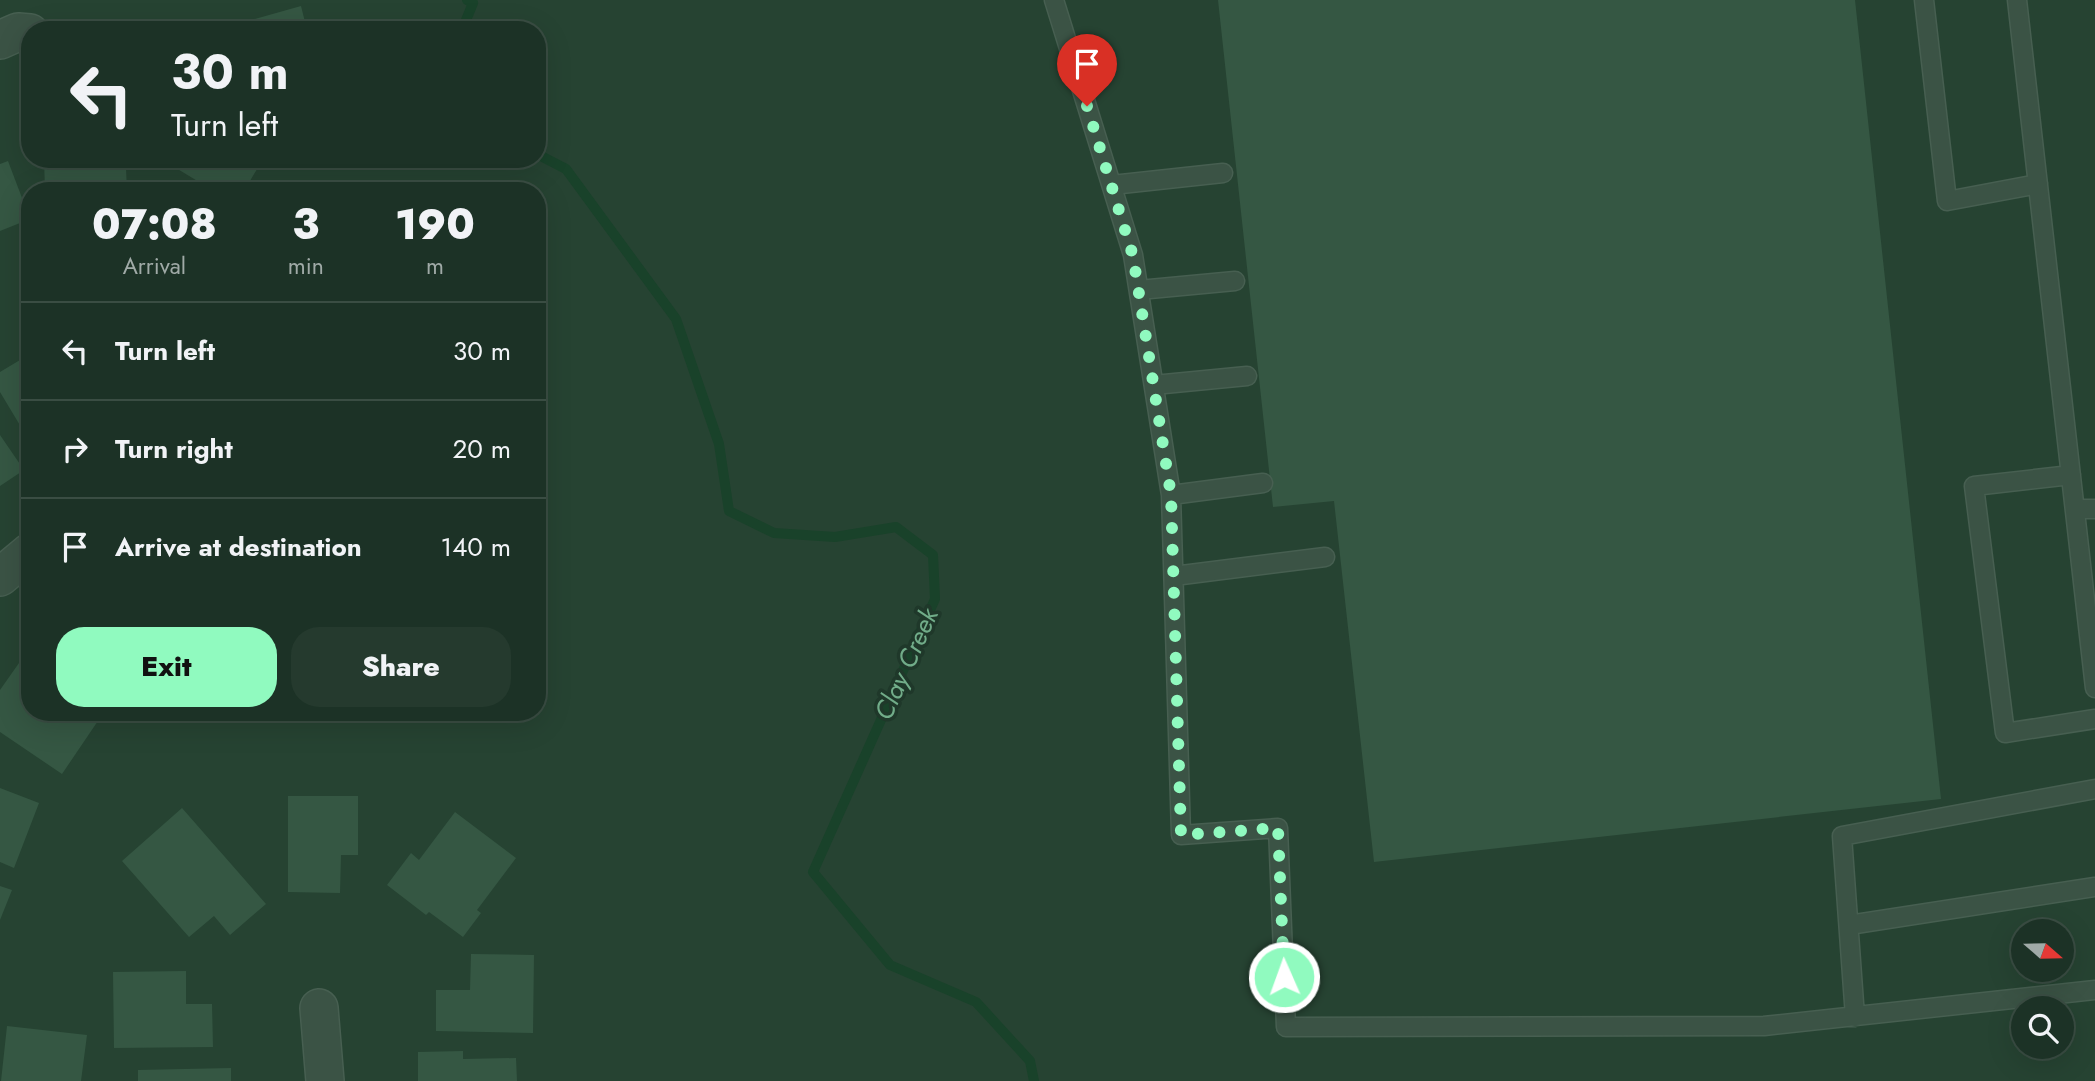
<!DOCTYPE html>
<html lang="en">
<head>
<meta charset="utf-8">
<style>
  :root { --surface:#1c3226; --page:#253a2e; --text:#f1f3f6; --muted:#a0aaa7; --line:#3a4d43; --accent:#90fabf }
  body { margin:0; font-family:Jost,sans-serif; background:var(--page); color:var(--text); height:100vh; display:flex; flex-direction:column; font-size:26px; white-space:nowrap }
  * { box-sizing:border-box; margin:0 }
  p { font-size:23px; color:var(--muted) }
  .icon { flex:none; width:38px; height:38px; fill:none; stroke:currentColor; stroke-width:2; stroke-linecap:round; stroke-linejoin:round }
  .map { position:relative; flex:1; overflow:hidden }
  .side { position:absolute; left:21px; top:182px; width:525px; height:539px; display:flex; flex-direction:column; background:var(--surface); border-radius:28px; box-shadow:0 7px 28px #0002,0 0 0 2px var(--line) }
  .side>* { flex:none }
  .hud { position:absolute; left:21px; top:21px; width:525px; height:147px; border-radius:28px; box-shadow:0 7px 28px #0002,0 0 0 2px var(--line); background:#1c3226; color:var(--text); overflow:hidden }
  .needle { width:46px; rotate:110deg }
  .buttons { position:absolute; left:2011px; top:919px; display:grid; gap:14px }
  .buttons a { display:grid; place-items:center; width:63px; height:63px; border-radius:50%; background:var(--surface); box-shadow:0 7px 28px #0002,0 0 0 2px var(--line); font-size:35px }
  .pin { position:absolute; display:grid; place-items:center; width:60px; height:60px; color:#fff; margin:-72px -30px; border-radius:50% 50% 50% 0; rotate:-45deg; box-shadow:0 0 7px #0007 }
  .pin .icon { rotate:45deg }
  .me { position:absolute; width:77px; margin:-38px; rotate:358deg; stroke-linejoin:round; filter:drop-shadow(0 0 5px #0008) }
  .turn { display:flex; align-items:center; gap:24px; height:147px; padding:0 35px; font-size:32px }
  .turn .icon { width:91px; height:91px; stroke-width:2.5 }
  .turn b { display:block; font-size:49px; line-height:60px }
  .eta { display:flex; justify-content:space-evenly; align-items:center; height:119px; text-align:center }
  .eta b { font-size:42px; font-weight:800; line-height:49px }
  .primary-button { display:flex; gap:14px; margin-top:auto; padding:14px 35px }
  .primary-button a { flex:1; height:80px; border-radius:28px; background:var(--accent); color:#111; font-size:28px; font-weight:800; line-height:80px; text-align:center }
  .primary-button a+a { background:var(--page); color:var(--text) }
  ul { padding:0; list-style:none }
  li { display:flex; align-items:center; gap:21px; height:98px; padding:0 35px; border-top:2px solid var(--line) }
  li div { flex:1 }
  li b { display:block; font-size:26px }
  li em { font-style:normal }
  .map>svg:first-child { display:block }
</style>
</head>
<body>
<div class="map">
<svg width="2095" height="1081" viewBox="0 0 2095 1081">
  <rect width="100%" height="100%" fill="#264332"/>
  <g fill="none" stroke-linecap="round" stroke-linejoin="round">
    <!-- stream -->
    <path stroke="#19422a" stroke-width="10" d="M462 30 473 3 467 0
      M537 154 566 169 676 319 719 444 729 511 774 533 835 537 896 527 933 555 935 599 813 872 890 965 976 1002 1030 1061 1034 1081"/>
  </g>
  <!-- building -->
  <path fill="#355743" d="M1218 0H1855L1941 799 1374 862 1334 501 1273 507Z
    M301 6 307 30H219V29Z
    M44 159H86V169L126 168 127 191H45Z
    M161 159H263L244 191H214Z
    M8 161 30 219 0 231V164Z
    M30 354V442L0 392V372Z
    M0 435 24 470 0 486Z
    M26 653 30 655V712H104L62 774 0 732V690Z
    M0 788 39 803 14 868 0 862Z
    M288 796H358V855H341L340 893 288 892Z
    M182 808 266 904 230 935 214 916 189 937 122 861Z
    M455 812 516 858 477 910 481 913 463 937 429 912 426 915 387 885 411 853 419 860Z
    M0 886 12 890 0 920Z
    M471 954 534 955 533 1033 436 1031V990H470Z
    M186 971V1004H212L213 1047 114 1048 113 972Z
    M7 1026 87 1035 81 1081H1Z
    M463 1051V1059L516 1058 517 1081H418V1052Z
    M231 1068V1081H138V1070Z"/>
  <g fill="none" stroke-linecap="round" stroke-linejoin="round">
    <defs>
      <path id="service" d="M1054 0 1133 255 1171 495 1181 835 1278 828 1286 1027 1764 1026 2095 990
        M1924 0 1947 201 2038 184
        M2017 0 2095 688
        M1112 185 1223 173
        M1139 290 1235 281
        M1154 385 1247 376
        M2071 475 1974 486 2005 733 2095 719
        M1171 495 1263 483
        M2075 509H2095
        M1174 576 1325 557
        M1849 925 2095 887
        M1855 1017 1842 836 2095 789"/>
      <path id="minor" d="M0 40 18 32 30 33
        M0 577 30 552
        M319 1008 325 1081"/>
    </defs>
    <!-- service casing -->
    <use href="#service" stroke="#475f51" stroke-width="21"/>
    <!-- minor casing -->
    <use href="#minor" stroke="#475f51" stroke-width="40"/>
    <!-- service -->
    <use href="#service" stroke="#3b5345" stroke-width="18"/>
    <!-- minor -->
    <use href="#minor" stroke="#3b5345" stroke-width="37"/>
  </g>
  <g fill="none" stroke-linecap="round" stroke-linejoin="round">
    <!-- route -->
    <path stroke="#90fabf" stroke-width="12" stroke-dasharray="0 21.6" d="M1087 106 1133 256 1171 495 1181 835 1278 828 1284 977"/>
  </g>
  <g text-anchor="middle" stroke-width="7" stroke-linejoin="round" paint-order="stroke">
    <!-- water labels -->
    <g font-size="26" font-style="italic" fill="#71ac89" stroke="#1f382a">
      <text transform="translate(906 664) rotate(-66)" y="9">Clay Creek</text>
    </g>
  </g>
</svg>
<div class="buttons">
<a><svg class="needle" viewBox="-14 -14 28 28"><path d="M0-13l5 13h-10z" fill="#e53935"/><path d="M0 13l5-13h-10z" fill="#a0aaa7"/></svg></a>
<a><svg class="icon" aria-label="search" viewBox="0 0 24 24"><circle cx="10" cy="10" r="6"/><path d="M15 15l6 6"/></svg></a>
</div>
<div class="pin" style="left:1087px;top:106px;background:#d93025"><svg class="icon" aria-label="arrive" viewBox="0 0 24 24"><path d="M6 21V4h12l-3 4 3 4H6"/></svg></div>
<svg class="me" style="left:1284px;top:977px" viewBox="-20 -20 40 40"><circle r="17" fill="#90fabf" stroke="#fff" stroke-width="3"/><path d="M0-11L8 9 0 5-8 9z" fill="#fff"/></svg>
<div class="hud">
<div class="turn"><svg class="icon" aria-label="left" viewBox="0 0 24 24"><path d="M17 20v-9H6M10 6l-5 5 5 5"/></svg><div><b>30 m</b>Turn left</div></div>
</div>
<section class="side">
<div class="eta">
<div><b>07:08</b><p>Arrival</p></div>
<div><b>3</b><p>min</p></div>
<div><b>190</b><p>m</p></div>
</div>
<ul>
<li><svg class="icon" aria-label="left" viewBox="0 0 24 24"><path d="M17 20v-9H6M10 6l-5 5 5 5"/></svg><div><b>Turn left</b></div><em>30 m</em></li>
<li><svg class="icon" aria-label="right" viewBox="0 0 24 24"><path d="M7 20v-9h11M14 6l5 5-5 5"/></svg><div><b>Turn right</b></div><em>20 m</em></li>
<li><svg class="icon" aria-label="arrive" viewBox="0 0 24 24"><path d="M6 21V4h12l-3 4 3 4H6"/></svg><div><b>Arrive at destination</b></div><em>140 m</em></li>
</ul>
<div class="primary-button"><a>Exit</a><a>Share</a></div>
</section>
</div>
</body>
</html>
